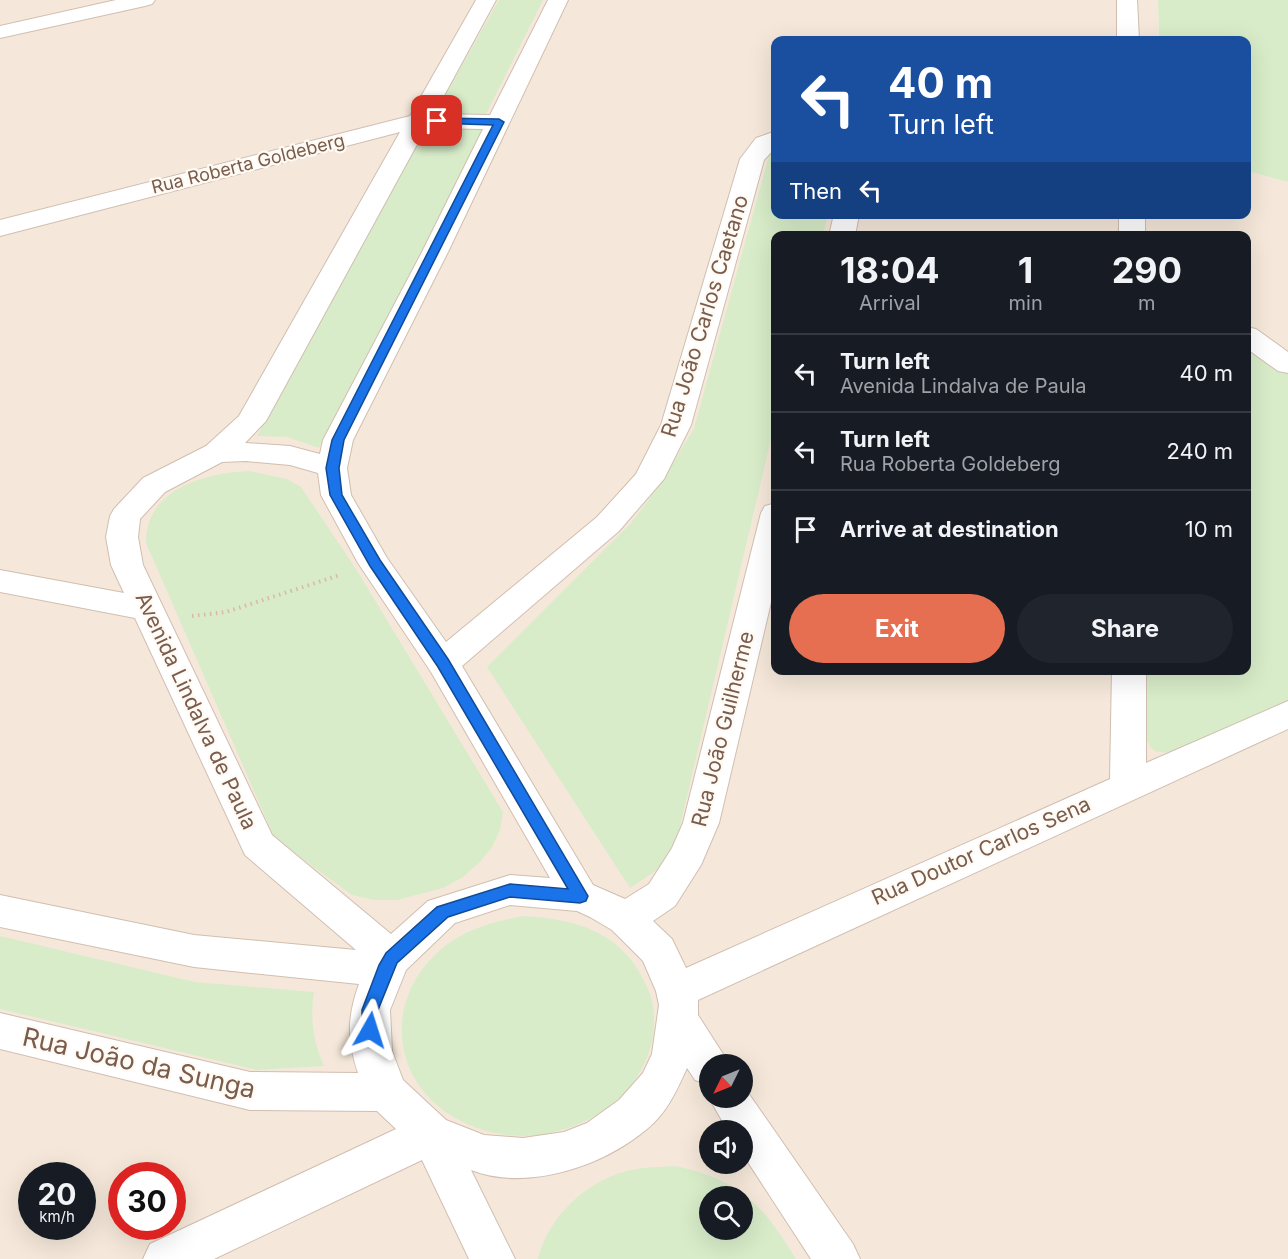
<!DOCTYPE html>
<html lang="en">
<head>
<meta charset="utf-8">
<style>
  :root { --surface:#171b24; --page:#20242c; --text:#f1f3f6; --muted:#9ea1a6; --line:#363941; --accent:#e76f51 }
  body { margin:0; font-family:Inter,sans-serif; background:var(--page); color:var(--text); height:100vh; display:flex; flex-direction:column; font-size:22px; white-space:nowrap }
  * { box-sizing:border-box; margin:0 }
  p { font-size:20px; color:var(--muted) }
  .icon { flex:none; width:33px; height:33px; fill:none; stroke:currentColor; stroke-width:2; stroke-linecap:round; stroke-linejoin:round }
  .map { position:relative; flex:1; overflow:hidden }
  .panel { position:absolute; left:771px; top:231px; width:480px; height:444px; display:flex; flex-direction:column; background:var(--surface); border-radius:12px; box-shadow:0 6px 24px #0002 }
  .panel>* { flex:none }
  .top-card { position:absolute; left:771px; top:36px; width:480px; height:183px; border-radius:12px; box-shadow:0 6px 24px #0002; background:#1a4fa0; color:#fff; overflow:hidden }
  .needle { width:39px; rotate:227deg }
  .fabs { position:absolute; left:699px; top:1054px; display:grid; gap:12px }
  .fabs a { display:grid; place-items:center; width:54px; height:54px; border-radius:50%; background:var(--surface); box-shadow:0 6px 24px #0002; font-size:30px }
  .speed { position:absolute; left:18px; top:1162px; display:flex; gap:12px; font-size:30px; font-weight:700; text-align:center }
  .speed>* { display:grid; place-content:center; width:78px; height:78px; border-radius:50%; background:var(--surface); box-shadow:0 6px 24px #0002; line-height:1 }
  .speed small { font-size:15px; font-weight:400 }
  .speed .limit { border:9px solid #d22; background:#fff; color:#111 }
  .pin { position:absolute; display:grid; place-items:center; width:51px; height:51px; color:#fff; margin:-26px; border-radius:12px; box-shadow:0 3px 9px #0006 }
  .me { position:absolute; width:66px; margin:-33px; rotate:6deg; stroke-linejoin:round; filter:drop-shadow(0 0 4px #0008) }
  .turn { display:flex; align-items:center; gap:21px; height:126px; padding:0 18px; font-size:27px }
  .turn .icon { width:78px; height:78px; stroke-width:2.5 }
  .turn b { display:block; font-size:42px; line-height:51px }
  .then { display:flex; align-items:center; height:57px; padding:0 18px; background:#0003; gap:12px; font-size:22px }
  .eta { display:flex; justify-content:space-evenly; align-items:center; height:102px; text-align:center }
  .eta b { font-size:36px; font-weight:700; line-height:42px }
  .cta { display:flex; gap:12px; margin-top:auto; padding:12px 18px }
  .cta a { flex:1; height:69px; border-radius:36px; background:var(--accent); color:#fff; font-size:24px; font-weight:700; line-height:69px; text-align:center }
  .cta a+a { background:var(--page); color:var(--text) }
  ul { padding:0; list-style:none }
  li { display:flex; align-items:center; gap:18px; height:78px; padding:0 18px; border-top:2px solid var(--line) }
  li div { flex:1 }
  li b { display:block; font-size:22px }
  li em { font-style:normal }
  .map>svg:first-child { display:block }
</style>
</head>
<body>
<div class="map">
<svg width="1288" height="1259" viewBox="0 0 1288 1259">
  <rect width="100%" height="100%" fill="#fdf6ec"/>
  <!-- residential -->
  <path fill="#f5e8da" fill-rule="evenodd" d="M0 0H1158L1159 40H776V214H1246L1247 171 1288 182V1259H0ZM776 236H1246V670H776ZM710 1065H742V1098H710ZM710 1131H742V1164H710ZM32 1176H82V1227H32ZM122 1176H172V1227H122ZM710 1197H742V1230H710Z"/>
  <!-- green -->
  <path fill="#d8ecc9" fill-rule="evenodd" d="M499 0H543L486 114 443 115 436 111Z
    M1158 0H1288V182L1247 171 1246 40H1159Z
    M486 127 319 448 287 437 257 436 424 132 433 128Z
    M775 149 776 214 828 215 823 235 776 236 775 422 677 839 660 868 630 888 487 667 630 524 660 485 694 428 770 152Z
    M1247 343 1288 373V701L1175 753 1157 752 1151 748 1145 737V671L1246 670Z
    M249 471 287 479 301 487 356 569 503 812 500 830 492 847 479 863 463 877 443 888 397 900H374L352 895 275 839 146 543C145 489 205 473 249 471Z
    M524 916C580 919 625 934 648 989 662 1023 651 1063 627 1090 606 1114 576 1128 545 1134 515 1139 484 1134 457 1119 388 1081 383 995 445 946 468 928 495 921 524 916Z
    M0 936 195 982 314 992C310 1019 313 1041 324 1066L257 1070 0 1009Z
    M676 1166C742 1181 762 1204 796 1259H538C547 1221 580 1187 617 1174 636 1167 656 1167 676 1166ZM710 1197H742V1230H710Z"/>
  <g fill="none" stroke-linecap="round" stroke-linejoin="round">
    <defs>
      <path id="street" d="M116 0H155L152 4 145 6 0 38V26Z
        M476 0H496L434 114 490 115 548 0H568L448 252 353 440 347 468 351 495 387 558 446 642 597 517 636 474 661 425 740 159 756 138 776 131V147L764 160 691 425 664 479 619 531 462 666 593 885 625 899 649 884 672 848 683 823 761 513 765 506 776 503V581L719 823 701 865 675 906 653 921 672 939 686 968 1110 779 1112 670H1146V763L1288 701V729L698 1000V1015L730 1065H710V1085L695 1080 687 1068C677 1090 667 1113 647 1129 603 1166 528 1192 471 1170L515 1259H469L422 1160 214 1259H143L150 1244 396 1129 377 1111 250 1110 0 1049V1013L250 1072 358 1073C347 1040 347 1017 359 984L194 967 0 927V895L194 935 356 950 245 855 135 618 0 592V570L124 593 111 565 106 537 110 516 114 509 143 478 206 446 239 416 400 132 0 236V220L410 116ZM426 128 483 129 422 252 323 440 320 454 290 446 245 443 266 421ZM246 461 290 465 318 473 321 495 358 563 431 672 550 878 510 875 428 901 391 934 272 835 143 565 138 537 140 519 165 492 222 462ZM510 905 577 911 590 917 612 930 643 961 656 991 659 1005 652 1054 643 1073 619 1100 587 1123 564 1132 523 1138 484 1135 446 1120 403 1080 392 1051 390 1010 406 970 455 923Z
        M1117 0H1137L1139 40H1117Z
        M834 214H859L855 236H829Z
        M1119 214H1145V236H1119Z
        M1246 327 1256 329 1288 352V373L1278 371 1246 348Z
        M742 1084 853 1244 860 1259H811L742 1153V1131H728L709 1098H742Z"/>
    </defs>
    <!-- street casing -->
    <use href="#street" stroke="#d1beb0" stroke-width="2"/>
    <!-- path -->
    <path stroke="#d9b8a5" stroke-width="4" stroke-dasharray="1.5 4.5" stroke-linecap="butt" d="M192 616 226 612 340 575"/>
    <!-- street -->
    <use href="#street" fill="#fff" fill-rule="evenodd"/>
  </g>
  <!-- route -->
  <path fill="#1a73e8" stroke="#114b97" stroke-width="1.5" d="M437 118 499 119 504 122 344 440 339 468 342 495 380 560 448 659 588 896 586 901 580 903 510 897 448 917 397 963 378 1010 379 1030 376 1036 370 1038 364 1036 362 1030V1010L379 965 386 953 437 907 510 884 568 889 438 667 370 566 330 495 326 468 332 440 493 125 434 123 433 121Z"/>
  <g text-anchor="middle" stroke-width="4.5" stroke-linejoin="round" paint-order="stroke">
    <!-- far-street labels -->
    <g font-size="18" fill="#7a5c4d" stroke="#fffaf3">
      <text transform="translate(248 164) rotate(-14)" y="6">Rua Roberta Goldeberg</text>
    </g>
    <!-- street labels -->
    <g font-size="21" fill="#7a5c4d" stroke="#fffaf3">
      <text transform="translate(705 316) rotate(-73)" y="7">Rua João Carlos Caetano</text>
      <text transform="translate(196 711) rotate(65)" y="7">Avenida Lindalva de Paula</text>
      <text transform="translate(723 729) rotate(-76)" y="7">Rua João Guilherme</text>
      <text transform="translate(981 851) rotate(-24)" y="7">Rua Doutor Carlos Sena</text>
    </g>
    <!-- near-street labels -->
    <g font-size="26" fill="#7a5c4d" stroke="#fffaf3">
      <text transform="translate(139 1063) rotate(13)" y="9">Rua João da Sunga</text>
    </g>
  </g>
</svg>
<div class="fabs">
<a><svg class="needle" viewBox="-14 -14 28 28"><path d="M0-13l5 13h-10z" fill="#e53935"/><path d="M0 13l5-13h-10z" fill="#9ea1a6"/></svg></a>
<a><svg class="icon" aria-label="sound" viewBox="0 0 24 24"><path d="M4 9h4l5-4v14l-5-4H4zM17 9q2 3 0 6"/></svg></a>
<a><svg class="icon" aria-label="search" viewBox="0 0 24 24"><circle cx="10" cy="10" r="6"/><path d="M15 15l6 6"/></svg></a>
</div>
<div class="speed"><div>20<small>km/h</small></div><div class="limit">30</div></div>
<div class="pin" style="left:437px;top:121px;background:#d93025"><svg class="icon" aria-label="arrive" viewBox="0 0 24 24"><path d="M6 21V4h12l-3 4 3 4H6"/></svg></div>
<svg class="me" style="left:370px;top:1030px" viewBox="-20 -20 40 40"><path d="M0-17L14 15 0 8-14 15z" fill="#1a73e8" stroke="#fff" stroke-width="4"/></svg>
<div class="top-card">
<div class="turn"><svg class="icon" aria-label="left" viewBox="0 0 24 24"><path d="M17 20v-9H6M10 6l-5 5 5 5"/></svg><div><b>40 m</b>Turn left</div></div>
<div class="then">Then<svg class="icon" aria-label="left" viewBox="0 0 24 24"><path d="M17 20v-9H6M10 6l-5 5 5 5"/></svg></div>
</div>
<section class="panel">
<div class="eta">
<div><b>18:04</b><p>Arrival</p></div>
<div><b>1</b><p>min</p></div>
<div><b>290</b><p>m</p></div>
</div>
<ul>
<li><svg class="icon" aria-label="left" viewBox="0 0 24 24"><path d="M17 20v-9H6M10 6l-5 5 5 5"/></svg><div><b>Turn left</b><p>Avenida Lindalva de Paula</p></div><em>40 m</em></li>
<li><svg class="icon" aria-label="left" viewBox="0 0 24 24"><path d="M17 20v-9H6M10 6l-5 5 5 5"/></svg><div><b>Turn left</b><p>Rua Roberta Goldeberg</p></div><em>240 m</em></li>
<li><svg class="icon" aria-label="arrive" viewBox="0 0 24 24"><path d="M6 21V4h12l-3 4 3 4H6"/></svg><div><b>Arrive at destination</b></div><em>10 m</em></li>
</ul>
<div class="cta"><a>Exit</a><a>Share</a></div>
</section>
</div>
</body>
</html>
